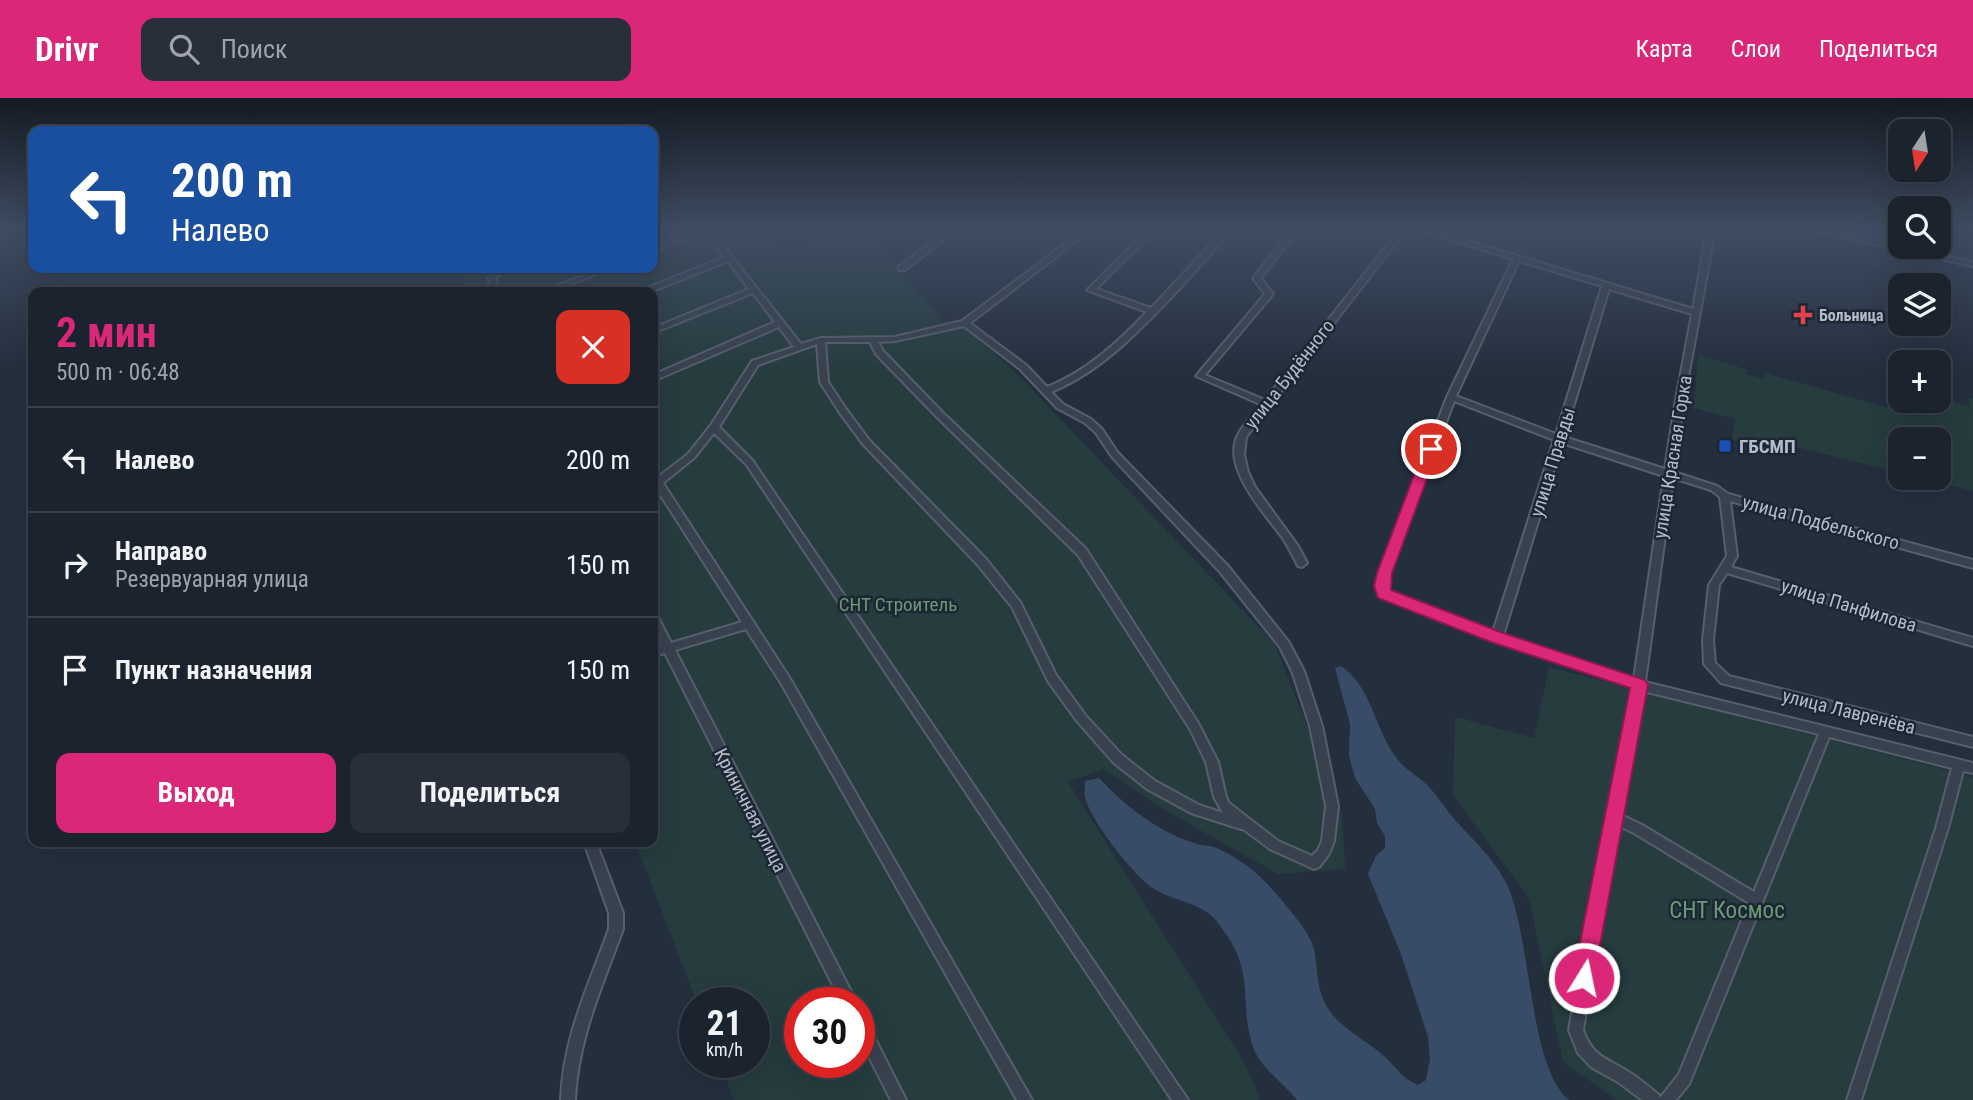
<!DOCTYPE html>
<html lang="ru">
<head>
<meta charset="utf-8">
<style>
  :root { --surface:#1b232e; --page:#282f3a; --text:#f1f3f6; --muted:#a0a4aa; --line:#39404a; --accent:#db2777 }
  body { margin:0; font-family:"Roboto Condensed",sans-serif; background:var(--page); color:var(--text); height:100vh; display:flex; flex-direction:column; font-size:26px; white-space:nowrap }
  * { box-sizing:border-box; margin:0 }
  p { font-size:23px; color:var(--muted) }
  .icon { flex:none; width:38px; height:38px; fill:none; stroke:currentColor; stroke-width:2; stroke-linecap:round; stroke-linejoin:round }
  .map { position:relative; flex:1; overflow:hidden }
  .drawer { position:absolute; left:28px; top:189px; width:630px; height:560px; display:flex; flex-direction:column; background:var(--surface); border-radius:14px; box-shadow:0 7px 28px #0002,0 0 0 2px var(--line) }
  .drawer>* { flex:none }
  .guide { position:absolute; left:28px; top:28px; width:630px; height:147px; border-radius:14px; box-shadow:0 7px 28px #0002,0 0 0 2px var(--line); background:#1a4fa0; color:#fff; overflow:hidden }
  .needle { width:46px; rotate:192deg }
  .controls { position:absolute; left:1888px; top:21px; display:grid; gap:14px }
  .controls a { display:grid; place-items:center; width:63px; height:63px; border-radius:14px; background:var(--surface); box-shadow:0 7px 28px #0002,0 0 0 2px var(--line); font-size:35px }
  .speed { position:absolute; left:679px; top:889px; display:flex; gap:14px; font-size:35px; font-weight:700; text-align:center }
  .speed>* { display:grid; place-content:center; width:91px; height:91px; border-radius:50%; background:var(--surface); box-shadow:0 7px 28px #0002,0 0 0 2px var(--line); line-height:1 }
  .speed small { font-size:18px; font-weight:400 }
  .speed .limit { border:10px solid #d22; background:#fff; color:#111 }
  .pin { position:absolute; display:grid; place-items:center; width:60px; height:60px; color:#fff; margin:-30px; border:4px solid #fff; border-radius:50%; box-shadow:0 2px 7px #0007 }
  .me { position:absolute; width:77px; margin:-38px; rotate:10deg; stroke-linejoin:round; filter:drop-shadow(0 0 5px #0008) }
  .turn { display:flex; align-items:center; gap:24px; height:147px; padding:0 28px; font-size:32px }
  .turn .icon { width:91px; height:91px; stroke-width:2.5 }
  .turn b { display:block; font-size:49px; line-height:60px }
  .round { display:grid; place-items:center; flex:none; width:74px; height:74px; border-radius:14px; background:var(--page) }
  .head { display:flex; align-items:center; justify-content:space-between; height:119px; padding:0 28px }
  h1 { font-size:42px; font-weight:700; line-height:52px; color:var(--accent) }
  .button { display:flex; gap:14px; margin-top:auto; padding:14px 28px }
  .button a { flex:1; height:80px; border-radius:14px; background:var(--accent); color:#fff; font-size:28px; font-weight:700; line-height:80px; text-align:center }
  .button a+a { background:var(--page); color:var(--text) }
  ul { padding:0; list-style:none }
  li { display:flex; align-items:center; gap:21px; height:105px; padding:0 28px; border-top:2px solid var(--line) }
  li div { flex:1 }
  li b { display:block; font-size:26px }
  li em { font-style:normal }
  header { display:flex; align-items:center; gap:42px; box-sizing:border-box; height:98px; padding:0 35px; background:var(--accent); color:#fff }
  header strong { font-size:33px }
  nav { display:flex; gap:38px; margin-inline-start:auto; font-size:24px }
  .search { width:490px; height:63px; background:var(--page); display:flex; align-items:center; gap:18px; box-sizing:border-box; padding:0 24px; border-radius:14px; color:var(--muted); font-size:26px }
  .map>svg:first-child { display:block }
</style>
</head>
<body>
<header>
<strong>Drivr</strong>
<div class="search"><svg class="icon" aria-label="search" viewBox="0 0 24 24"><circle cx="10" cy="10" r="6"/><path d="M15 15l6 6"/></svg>Поиск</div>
<nav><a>Карта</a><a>Слои</a><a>Поделиться</a></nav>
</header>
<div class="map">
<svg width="1973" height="1002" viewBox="0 0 1973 1002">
  <rect width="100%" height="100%" fill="#242f3e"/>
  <!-- green -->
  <path fill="#263c3f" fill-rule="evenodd" d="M653 132H712L731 154 715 132C724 132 746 128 754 133 775 144 779 150 805 145L814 132H874L902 175 941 220V224L958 222 1028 287 1274 545 1342 716 1345 771 1278 776 1168 714 1103 671 1068 684 1247 969 1260 1002H734L719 964H754V905H697L635 744H653V194H466L460 170H653ZM800 905H859V964H800Z
    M1698 257 1746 271V276L1764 281 1765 275 1918 318 1919 303H1939V300L1969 308V301L1973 300V393L1921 380H1939V341H1900V375L1773 343 1771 351 1732 342 1735 321 1694 310Z
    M1549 569 1973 679V1002H1617L1563 964 1529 800 1453 697 1455 619 1534 640Z"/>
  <!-- water -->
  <path fill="#394c67" d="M1341 568C1372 588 1375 634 1398 662 1407 673 1421 680 1430 690 1439 700 1447 713 1456 723 1474 743 1494 761 1506 785 1532 836 1528 969 1569 1002H1297C1283 984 1261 971 1253 949 1239 909 1255 878 1226 836 1222 831 1218 824 1213 819 1196 803 1169 802 1151 789 1132 775 1090 722 1085 699 1084 695 1085 688 1085 683L1099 680C1125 708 1157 733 1194 745 1199 747 1205 747 1210 748 1220 750 1234 759 1243 765 1260 776 1276 795 1288 810 1298 822 1313 840 1315 856 1318 876 1317 894 1329 912 1343 933 1369 943 1386 960 1398 971 1402 981 1418 987L1426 982 1430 961 1428 939 1401 856 1368 776 1376 758 1385 750V738L1377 725 1375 711 1355 680 1349 658 1350 626 1335 570Z"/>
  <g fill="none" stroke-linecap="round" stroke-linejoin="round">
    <defs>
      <path id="minor" d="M694 132H711L801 246 821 240 895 239 962 223 1083 132H1091L970 225 1026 267 1047 289C1086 274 1118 244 1147 214L1087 192 1148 132H1155L1096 191 1151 210 1224 132H1231C1215 152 1198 170 1181 189 1143 229 1103 273 1051 294L1063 306 1091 321 1102 331 1118 355 1228 468 1288 543 1304 573 1322 628 1338 708 1334 743 1329 756 1319 769 1314 771 1270 751 1243 731H1241L1191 715 1147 691 1114 665 1077 623 1048 583 1012 509 978 467 863 346 840 315 820 284 817 246 758 267 719 329 752 362 1188 1002H1172L746 366 714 335 694 360 663 385 789 579 1032 1002H1017L781 585 746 531 675 552 857 905H842L665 555 653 558V550L661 547 653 530V516L657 517 671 545 742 524 656 390 653 391V383L688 356 711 327 752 263 794 249 779 229 653 283V277L775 224 753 195 653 235V230L749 191 728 163 651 194H641L642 192 724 159 704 133 653 154V149ZM964 228 1020 271 1057 310 1085 325 1096 335 1112 359 1220 474 1280 549 1292 573 1310 628 1326 708 1322 743 1318 752 1312 758 1278 743 1229 705 1226 699 1218 664 1198 625 1086 451 943 315 883 253 878 244 895 243ZM825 244H870L876 256 937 319 1078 457 1190 631 1206 664 1214 699 1223 715 1199 707 1155 683 1122 657 1085 617 1056 577 1020 504 986 461 869 342 846 311 828 284Z
        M948 132H956L905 172H899V168Z
        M1291 132H1298L1261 180 1273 196 1205 277 1265 302 1399 132H1406L1246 339 1244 357 1248 374 1255 389 1298 448 1307 465 1302 469 1298 468C1293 458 1288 448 1282 439 1265 416 1221 369 1238 337 1243 326 1254 316 1262 307L1196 278 1265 196 1253 180Z
        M1420 132H1432L1693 211 1707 132H1715L1683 307 1674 374 1717 388 1728 396 1973 462V470L1730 403 1737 458 1731 469 1973 540V548L1727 475 1719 487 1713 542 1715 565 1729 578 1973 639V649L1721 585 1704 566 1703 542 1709 487 1727 458 1720 399 1711 392 1673 380 1645 584 1973 665V675L1963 673 1948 730 1861 1002H1847L1936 730 1952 670 1829 639 1689 986 1676 1002H1642L1618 984 1591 969 1578 955 1569 932 1606 719 1633 589 1493 543 1380 499 1379 496 1380 475 1447 299 1513 161ZM1519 163 1602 188 1556 336 1456 298ZM1609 191 1692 216 1675 307 1665 371 1564 339ZM1454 303 1554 342 1493 534 1389 494 1390 475ZM1562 345 1664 378 1634 581 1503 538ZM1643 593 1819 636 1754 794 1642 727 1619 716ZM1617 727 1634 735 1749 805 1679 976 1660 1000 1659 997C1649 989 1639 980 1627 973 1605 959 1593 959 1583 932Z
        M1810 132H1825L1973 164V168Z
        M498 170H507L496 179 497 189 491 194H485L484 192 490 186 488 178Z
        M602 170H612L551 194H541Z
        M584 744H596L623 815V831C602 889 578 940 575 1002H561C563 940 588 889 609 831V815Z
        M859 917 864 919 906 1002H891L859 939Z"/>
    </defs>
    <!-- minor casing -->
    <use href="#minor" stroke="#565f6c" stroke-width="4"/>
    <!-- minor -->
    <use href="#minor" fill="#38414e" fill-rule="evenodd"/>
  </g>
  <!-- sky -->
  <linearGradient id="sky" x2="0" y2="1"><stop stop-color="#141a22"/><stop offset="0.48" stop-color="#3f4d63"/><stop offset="1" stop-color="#3f4d63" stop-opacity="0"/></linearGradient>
  <rect width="1973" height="273" fill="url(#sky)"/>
  <!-- route -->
  <path fill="#db2777" stroke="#8e194d" stroke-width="2" d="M1431 347 1438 351 1392 475 1391 492 1503 535 1645 582 1648 587 1594 880 1591 887 1584 890 1576 887 1573 880 1630 590 1491 544 1378 500 1374 488 1377 475 1424 351Z"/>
  <!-- markers -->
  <path fill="#e0444e" stroke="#1d2633" stroke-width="2.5" d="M1799.5 206.5h7v7h7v7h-7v7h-7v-7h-7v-7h7z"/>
  <rect fill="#1a4fb4" stroke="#1d2633" stroke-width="2.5" x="1718" y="341" width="14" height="14" rx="3.5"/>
  <g text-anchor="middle" stroke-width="5" stroke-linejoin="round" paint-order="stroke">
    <!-- far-poi labels -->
    <g font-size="16" font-weight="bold" fill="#b4bcc9" stroke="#1d2633" text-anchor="start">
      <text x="1819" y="223">Больница</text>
    </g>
    <!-- street labels -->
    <g font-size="19" fill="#b4bcc9" stroke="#1d2633">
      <text transform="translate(1289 276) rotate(-52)" y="7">улица Будённого</text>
      <text transform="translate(1672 359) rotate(-81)" y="7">улица Красная Горка</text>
      <text transform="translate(1552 364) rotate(-73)" y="7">улица Правды</text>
      <text transform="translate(1821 424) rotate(15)" y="7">улица Подбельского</text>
      <text transform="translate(1849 507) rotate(17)" y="7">улица Панфилова</text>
      <text transform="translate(1849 613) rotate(14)" y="7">улица Лавренёва</text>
      <text transform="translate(751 712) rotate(63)" y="7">Криничная улица</text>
    </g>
    <!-- poi labels -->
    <g font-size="19" font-weight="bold" fill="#b4bcc9" stroke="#1d2633" text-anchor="start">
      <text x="1739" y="355">ГБСМП</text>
    </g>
    <!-- park labels -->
    <g font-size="19" fill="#6b9a76" stroke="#1d2633">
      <text x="898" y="513">СНТ Строитель</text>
    </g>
    <!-- near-park labels -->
    <g font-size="23" fill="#6b9a76" stroke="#1d2633">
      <text x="1727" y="820">СНТ Космос</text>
    </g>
  </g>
</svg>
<div class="controls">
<a><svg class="needle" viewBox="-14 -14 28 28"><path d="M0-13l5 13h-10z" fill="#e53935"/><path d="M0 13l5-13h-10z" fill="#a0a4aa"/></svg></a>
<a><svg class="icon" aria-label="search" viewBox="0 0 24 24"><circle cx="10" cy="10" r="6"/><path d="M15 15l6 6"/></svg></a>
<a><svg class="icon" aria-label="layers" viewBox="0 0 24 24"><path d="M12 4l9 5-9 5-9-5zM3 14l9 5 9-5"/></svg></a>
<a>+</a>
<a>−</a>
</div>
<div class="speed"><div>21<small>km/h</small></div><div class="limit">30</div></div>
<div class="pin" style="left:1431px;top:351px;background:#d93025"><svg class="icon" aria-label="arrive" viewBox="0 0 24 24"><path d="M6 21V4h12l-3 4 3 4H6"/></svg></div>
<svg class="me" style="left:1584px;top:880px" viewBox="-20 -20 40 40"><circle r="17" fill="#db2777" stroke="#fff" stroke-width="3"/><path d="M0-11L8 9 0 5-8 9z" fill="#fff"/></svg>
<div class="guide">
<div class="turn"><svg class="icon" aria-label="left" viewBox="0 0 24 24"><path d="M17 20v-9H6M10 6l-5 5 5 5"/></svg><div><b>200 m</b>Налево</div></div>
</div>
<section class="drawer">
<div class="head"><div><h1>2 мин</h1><p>500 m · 06:48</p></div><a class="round" style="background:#d93025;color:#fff"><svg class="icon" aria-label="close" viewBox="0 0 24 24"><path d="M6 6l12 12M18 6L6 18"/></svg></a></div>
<ul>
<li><svg class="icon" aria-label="left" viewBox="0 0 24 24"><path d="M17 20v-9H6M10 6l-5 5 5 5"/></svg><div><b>Налево</b></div><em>200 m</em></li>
<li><svg class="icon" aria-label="right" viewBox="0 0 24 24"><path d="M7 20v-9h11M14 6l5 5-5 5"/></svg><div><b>Направо</b><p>Резервуарная улица</p></div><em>150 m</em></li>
<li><svg class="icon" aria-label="arrive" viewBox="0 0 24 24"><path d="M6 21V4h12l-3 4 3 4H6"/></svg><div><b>Пункт назначения</b></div><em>150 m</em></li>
</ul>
<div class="button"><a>Выход</a><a>Поделиться</a></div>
</section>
</div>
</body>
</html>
